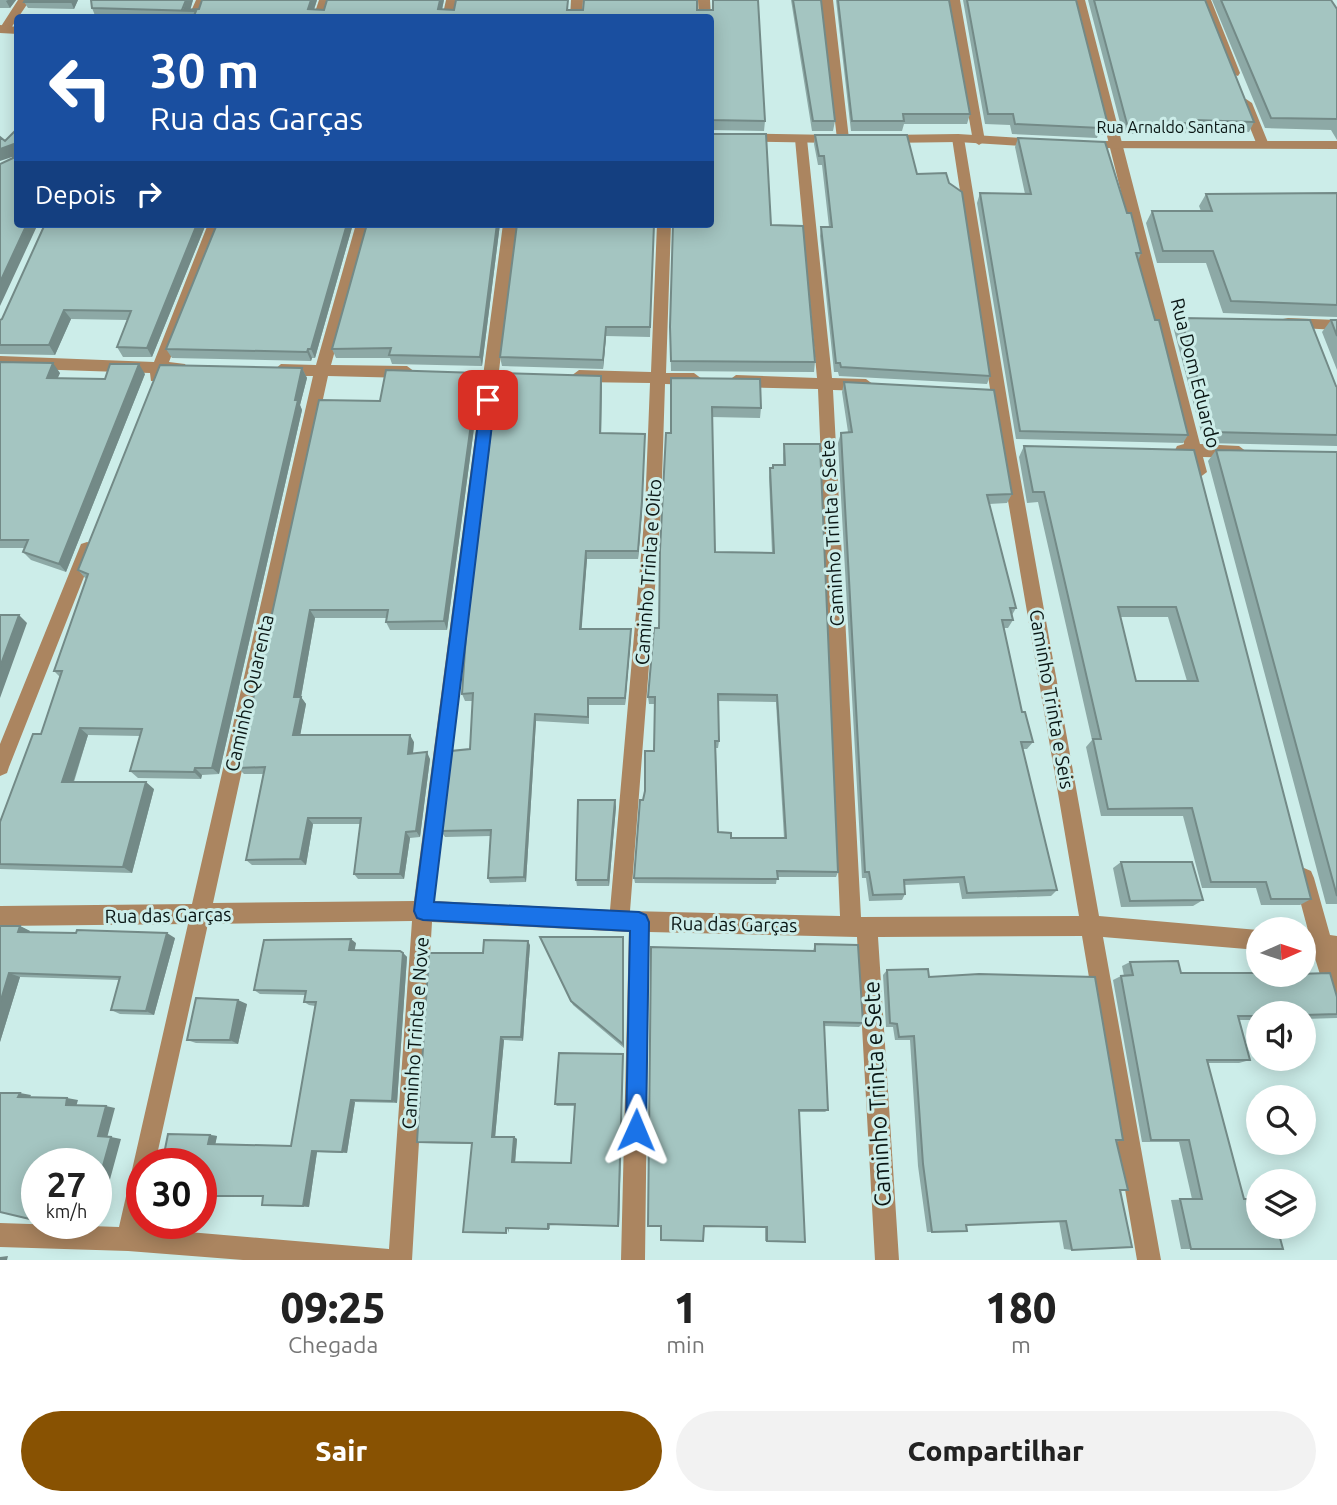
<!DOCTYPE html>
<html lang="pt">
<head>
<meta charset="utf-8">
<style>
  :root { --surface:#fff; --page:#f2f2f2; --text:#222; --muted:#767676; --accent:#885202 }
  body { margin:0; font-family:Ubuntu,sans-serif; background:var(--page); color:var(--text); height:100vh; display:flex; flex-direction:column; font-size:26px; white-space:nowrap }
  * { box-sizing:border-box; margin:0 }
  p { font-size:23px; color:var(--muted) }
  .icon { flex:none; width:38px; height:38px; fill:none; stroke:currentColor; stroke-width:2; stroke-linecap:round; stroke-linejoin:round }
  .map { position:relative; height:1260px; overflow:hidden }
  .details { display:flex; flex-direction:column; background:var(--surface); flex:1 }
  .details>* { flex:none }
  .banner { position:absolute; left:14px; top:14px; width:700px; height:214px; border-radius:7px; box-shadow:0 4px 18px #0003; background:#1a4fa0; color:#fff; overflow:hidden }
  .needle { width:46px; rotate:87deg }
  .controls { position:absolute; left:1246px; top:917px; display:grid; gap:14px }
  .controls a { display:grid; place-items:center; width:70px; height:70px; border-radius:50%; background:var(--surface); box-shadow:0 4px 18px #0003; font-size:35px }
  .speed { position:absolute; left:21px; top:1148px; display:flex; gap:14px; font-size:35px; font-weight:700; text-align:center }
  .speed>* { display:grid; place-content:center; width:91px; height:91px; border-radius:50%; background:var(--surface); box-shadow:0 4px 18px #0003; line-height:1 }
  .speed small { font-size:18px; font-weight:400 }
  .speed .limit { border:10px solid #d22; background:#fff; color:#111 }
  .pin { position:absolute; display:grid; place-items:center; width:60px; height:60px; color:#fff; margin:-30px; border-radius:14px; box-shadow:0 4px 10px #0006 }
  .me { position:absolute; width:77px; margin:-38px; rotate:1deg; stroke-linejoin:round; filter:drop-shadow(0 0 5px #0008) }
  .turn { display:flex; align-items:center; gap:24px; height:147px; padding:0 21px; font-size:32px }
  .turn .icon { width:91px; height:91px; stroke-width:2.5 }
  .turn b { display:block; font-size:49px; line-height:60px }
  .then { display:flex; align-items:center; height:66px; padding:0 21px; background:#0003; gap:14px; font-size:26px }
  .eta { display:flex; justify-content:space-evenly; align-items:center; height:119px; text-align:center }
  .eta b { font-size:42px; font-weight:800; line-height:49px }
  .action { display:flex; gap:14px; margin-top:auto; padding:14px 21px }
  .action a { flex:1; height:80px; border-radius:42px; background:var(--accent); color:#fff; font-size:28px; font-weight:800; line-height:80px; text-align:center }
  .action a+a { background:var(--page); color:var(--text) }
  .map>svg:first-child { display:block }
</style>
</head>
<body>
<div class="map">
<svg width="1337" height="1260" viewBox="0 0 1337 1260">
  <rect width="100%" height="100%" fill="#ccede9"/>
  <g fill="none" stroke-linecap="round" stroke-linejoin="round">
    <!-- minor -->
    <path fill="#ab8560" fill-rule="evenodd" d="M18 0H30L9 31H1L0 28Z
      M196 0H208L200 18H188Z
      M319 0H331L325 18H313Z
      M446 0H458L454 18H442Z
      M571 0H583L582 18H570Z
      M698 0H710L711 18H699Z
      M821 0H833L849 139 843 143 837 139Z
      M948 0H960L985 141 979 145 973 141Z
      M1073 0H1085L1200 444 1239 446 1247 452 1239 458 1203 457 1207 472 1199 478 1193 476 1187 456 1177 454 1175 450 1177 446 1184 444Z
      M1199 0H1211L1240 73 1238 76 1228 73Z
      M1246 99 1252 103 1269 145 1268 148H1258L1257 145 1240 103Z
      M958 134 964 138 1015 448 1099 916 1258 930V950L1103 937 1161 1260H1137L1082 936 878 937 899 1260H875L857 937 649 932 645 1260H621L629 932 432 922 412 1260H243L128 1251 0 1247V1223L119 1227 188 924 0 926V906L192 904 313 376H281L274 370 281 364 316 365 356 224H370L331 365 407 366 415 372 407 378 328 376 213 903 414 901 503 224H517L434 901 610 910 645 510 650 383 579 382 571 376 579 370 651 372 657 224H671L666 373H694L702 379 694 385 665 384 661 510 630 911 840 916 818 389 736 387 728 381 736 375 817 378 795 139 801 135 807 139 832 378 866 379 874 385 866 391 833 390 861 917 1079 916 999 448 952 138ZM412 921 389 1249 142 1228V1164H155L208 924Z
      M208 224H222L169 362 185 364 187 368 185 372 165 373 161 381H151L150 373 0 368V356L154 362Z
      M1288 318 1337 320V330L1283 327 1281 323 1283 319Z
      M87 542 93 544 95 549 9 767 7 773 0 776V744L79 549 81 544Z
      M1304 868 1311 871 1314 878 1330 935 1337 936V1011L1330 1007 1314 955 1304 954V934H1309L1294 878 1297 871Z"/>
    <!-- tertiary -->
    <path fill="#ab8560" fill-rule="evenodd" d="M0 25 18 27V34L0 33Z
      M710 133 836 135 842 139 836 143 710 141Z
      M958 134 1039 139 1045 143 1039 147 958 142 885 143 879 139 885 135Z
      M1085 141H1337V149L1080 148V142Z"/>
  </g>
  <!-- wall -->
  <path fill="#8da9a6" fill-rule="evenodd" d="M0 0H16L10 8H0Z
    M25 0H78L74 9 28 8 24 2Z
    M193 0 190 9H199L202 0H317L314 10H324L444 0 442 10H712V0H758L765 121 764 131 710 130V18H96L92 8Z
    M791 0H821L835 121 833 131H812Z
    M836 0H949L970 114 967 124H904L902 131H851Z
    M963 0H1076L1108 125 1104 135H1098L1097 138 1012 134 1010 125 985 124Z
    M1088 0H1205L1254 122 1249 132 1191 131 1190 133 1123 134Z
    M1212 0H1331L1337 9V140L1331 130 1265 128Z
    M815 135 917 174 990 376 987 384 839 376 838 372H834L820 236 821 227H829L822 165H818L814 144Z
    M1018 138 1127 213 1141 253 1138 261 1188 435 1183 443 1016 439 977 203 980 193 1025 194 1015 147Z
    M1337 193V317L1223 313 1206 263H1157L1146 223 1152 211H1201L1199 206 1206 194Z
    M206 224 152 357H123L117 347 127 320 71 319 55 355 0 354V320Z
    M353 224 315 358H312L311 361 172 358 166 349Z
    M367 224H500L482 366 392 364 390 358H336L332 349Z
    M517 224H654L650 337 606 336 603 369 502 366 500 357Z
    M771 225 815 362 814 372 671 371 670 337Z
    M1181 318 1337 387V446L1204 443 1174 330Z
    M1331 320H1337V370L1322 332Z
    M0 362 60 373 57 378 105 379 145 374 66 572 31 560 23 552 25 548H0Z
    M302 368 307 378 300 405 302 410 219 774 202 775 201 779 138 778 130 771 140 736 88 735 74 782 154 789 132 873 0 869V822L41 734 60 677 54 671 86 579 78 570Z
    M478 373 480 383 447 630H390L386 622V618H315L301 697 306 704 300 735 414 742 413 754 430 759 420 837 410 838 404 879H358L354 874 361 824H313L306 865H252L246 860 263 774H244L238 768 380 401Z
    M601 376V433L645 434 642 510 638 559H587L581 629H631V636L625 705H589V724L536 721 526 882 490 883 488 878 491 836 445 837 441 831 470 749 473 701H465L462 694Z
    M671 378 761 408 760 418 712 417 715 552 772 553 769 477 770 468 783 465V454L784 444 838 872 836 877H777L776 884 635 883 634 878 643 800 654 751 655 704H649L648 697 659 628 671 433ZM718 701 776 702 784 838H731L718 832 716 748H718L719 741Z
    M844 382 1012 494 1007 503 989 504 1016 608 1012 615 1013 620 1008 628H1004L1022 712 1033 742 1027 749H1023L1057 890 1051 896 962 899 959 883 904 885 905 894 902 900 869 901 866 878H862L838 443 841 433 848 432 842 392Z
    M1024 446 1194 450 1311 899 1300 905H1261L1256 888H1202L1183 816H1101L1086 747 1092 740 1038 502 1027 503 1019 457ZM1120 617H1168L1187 681H1136Z
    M1216 450 1337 452V904H1326L1208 461Z
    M615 800 616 807 609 886H577L576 880Z
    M1121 862 1203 900 1193 906 1121 907 1113 868Z
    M0 926H20L30 931 29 932 175 938 154 1015 120 1014 111 1010 119 980 20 977 0 1042Z
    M540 937H623L624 1048 573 1005Z
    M356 943 354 950 403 953 407 957 397 1103 355 1102 347 1153 317 1152 309 1207 262 1205 263 1196 204 1197 203 1205H201V1164L210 1135 217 1136 215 1144 291 1146 315 1006 309 1005 304 1002 305 995 260 994 254 990Z
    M815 944 863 1023 859 1027 824 1026 828 1110 825 1112H799L805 1242 765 1241V1227L704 1226 661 1240 813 951Z
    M530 945 523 1041 504 1040 495 1137H514L517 1139 515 1162 571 1163 575 1106H557L555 1104 623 1057 619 1226 550 1224V1229L509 1228V1233L472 1144 422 1143 417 1142 483 953Z
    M1130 962 1181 973 1337 997V1018L1304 1019V1013H1258V1020H1239L1250 1060 1239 1063H1207L1244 1199 1283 1249H1181L1171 1200 1192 1199 1179 1142H1142L1113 980 1121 976H1124L1122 966Z
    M887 970 929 977 1123 1140 1116 1142 1120 1191 1072 1250 1064 1249 1059 1221 966 1225 932 1232H927L918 1166 910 1040H895L893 1027H886L883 975Z
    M247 1004 238 1044 196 1043 187 1040Z"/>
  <!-- shaded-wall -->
  <path fill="#738a87" d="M8 0H16L10 8 6 1Z
    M72 0H78L74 9 71 2Z
    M186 0H193L190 11H183Z
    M311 0H317L311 18 308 9Z
    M440 0H444L440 18 438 9Z
    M14 144 18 155 0 161V149Z
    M27 224H38L0 306V282Z
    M197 224H206L152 357 147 348Z
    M347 224H353L315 358 311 349Z
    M497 224H500L482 366 480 357Z
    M64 310 71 319 55 355 49 345Z
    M606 327V336L603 369V360Z
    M308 349 312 358 311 361 307 352Z
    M53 363 60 373 54 387 47 378Z
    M139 364 145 374 66 572 59 564Z
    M302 368 307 378 300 405 302 410 219 774 212 768Z
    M478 373 480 383 447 630 444 621Z
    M601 376 602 385 601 442 600 433Z
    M645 434 642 510 638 559V551Z
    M586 551 587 559 581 637 580 629Z
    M310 610 315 618 301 697 306 704 299 742 293 735 294 697Z
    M19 615 27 623 0 698V667Z
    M631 629V636L625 705V698Z
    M535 714 536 721 526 882 524 877Z
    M80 728 88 735 71 789 62 782Z
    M410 735 414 742 412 761 408 754Z
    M427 752 430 759 420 837 416 831Z
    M195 768 202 775 201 779 194 772Z
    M146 782 154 789 132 873 123 867Z
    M615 800 616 807 609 886 608 880Z
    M308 818 313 824 306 865 300 859Z
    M406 832 410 838 404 879 400 874Z
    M20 926 30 931 28 936 18 932Z
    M167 933 175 938 154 1015 146 1011Z
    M623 937 624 942V1048L623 1044Z
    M351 939 356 943 354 954 349 950Z
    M528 941 530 945 523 1041 521 1037Z
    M403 953 407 957 397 1103 392 1101Z
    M9 973 20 977 0 1042V1003Z
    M238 1000 247 1004 238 1044 230 1040Z
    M501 1037 504 1040 495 1138 492 1137Z
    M623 1054V1057L619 1226H618Z
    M20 1093 31 1095 29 1100 18 1097Z
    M67 1098 78 1100 76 1107 66 1105Z
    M351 1100 355 1102 347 1153 342 1152Z
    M106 1106 115 1108 107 1138 98 1136Z
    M210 1135 217 1136 215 1146 208 1144Z
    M111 1137 121 1139 106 1194 96 1193Z
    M514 1137 517 1139 515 1163 512 1162Z
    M312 1151 317 1152 309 1207 303 1206Z
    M201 1196 204 1197 203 1205H201Z
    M8 1256 7 1260H0V1257Z"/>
  <!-- building -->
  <path fill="#a4c5c1" stroke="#738a87" stroke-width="2" fill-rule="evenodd" d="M25 0H72L71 2H24Z
    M91 0H186L182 10 199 9 202 0H311L308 9 324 10 327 0H440L438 9 454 10 456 0H568L567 10H583L584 0H697V10H713V0H758L765 121 710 120V18H193L196 11 92 8Z
    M793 0H821L835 121H813Z
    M838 0H949L970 114H903L904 121H852Z
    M967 0H1076L1108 125H1100L1101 128 1015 124 1013 114H988Z
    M1094 0H1205L1254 122 1194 120 1195 123 1127 124Z
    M1221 0H1331L1337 9V119L1271 118Z
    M18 128V224H27L0 282V164L13 158 14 144 0 149V137L5 141Z
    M710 134H766L771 225 803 226 815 362 671 361 670 327 673 224H710Z
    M815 135H907L917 174 946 173 949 183 962 192 990 376 841 367 840 363H836L821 227H832L824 156H819Z
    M1018 138 1105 142 1127 213H1131L1141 253H1136L1155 320H1159L1188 435 1020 431 980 193 1031 194Z
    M1337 193V305L1231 301 1213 251H1163L1152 211H1212L1206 194Z
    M45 224H197L147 348 117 347 131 311 64 310 49 345H0V320L2 319Z
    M217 224H347L311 349H308L307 352 166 349Z
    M367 224H497L480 357 389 355 391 348 332 349Z
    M517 224H654L650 327H606L603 360 500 357Z
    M1181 318 1310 320 1336 386 1337 387V435L1212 432Z
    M1331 320H1337V336Z
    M0 362 53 363 47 378 105 379 110 364H139L59 564 23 552 28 540H0Z
    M160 365 302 368 295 400H298L212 768H195L194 772 130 771 142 729 80 728 62 782H146L123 867 0 864V822L33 734H41L62 671H54L88 574 78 570Z
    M386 370 478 373 444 621 386 622 388 610H310L294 697H301L293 735H410L408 754 427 752 416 831 406 832 400 874H354L361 818H308L300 859 246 860 265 767 238 768 319 400 380 401Z
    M498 373 601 376 600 433 645 434 642 501 638 551H586L580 629H631L625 698H588V717L535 714 524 877 488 878 491 830 441 831 451 751 470 749 473 693 462 694 467 621Z
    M671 378 760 379 761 408 712 407 715 552 774 553 770 468H773V465H785L784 444H820L838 872 777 871 778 879 634 878 640 800H643L645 791V751H654L655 697H648L654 628H659L660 550 666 433H671ZM718 694 777 695 786 838H731V833L718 832 715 741H719Z
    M844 382 994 390 1012 494 987 495 1016 608H1010L1013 620H1002L1022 712H1025L1033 742H1021L1057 890 967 893 964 877 904 880 905 894 873 895 869 872H865L841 433 852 432Z
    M1024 446 1194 450 1311 899H1271L1266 882H1211L1192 808 1108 809 1093 739H1101L1044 492H1033ZM1118 607H1176L1198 681H1136Z
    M1216 450 1337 452V896Z
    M0 615H19L0 667Z
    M578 800H615L608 880H576Z
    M1121 862H1192L1203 900 1130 901Z
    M0 926H20L18 932 76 933 77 930 167 933 146 1011 111 1010 120 977 9 973 0 1003Z
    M540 937H623V1044L571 1001Z
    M351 939 349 950 400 951 403 953 392 1101 351 1100 342 1152 312 1151 303 1206 262 1205 263 1196H201V1164H162L168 1134 210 1135 208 1144 291 1146 316 1002H304L306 991 254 990 264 940Z
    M484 940 528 941 521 1037H501L492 1137H514L512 1162 571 1163 575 1104H555L559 1053 623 1054 618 1226 548 1224V1229L506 1228V1233L463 1232 472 1143 417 1142 429 953H483Z
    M815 944 858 945 863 1023 824 1022 828 1110H799L805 1242 767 1241V1227L704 1226 703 1241 661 1240V1226H648L651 947 815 951Z
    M1178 961 1181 973H1258V975L1330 973 1337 997V1014L1304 1015V1013H1258V1016H1238L1250 1060H1207L1244 1199H1258V1227H1277L1283 1249H1191L1180 1199H1202L1189 1140H1151L1121 976 1133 975 1130 962Z
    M928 969 929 977 979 974 1095 977 1123 1140H1116L1128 1190H1120L1132 1247 1072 1250 1066 1221 966 1225 967 1231 932 1232 923 1164 914 1036 899 1037 897 1024 890 1023 887 970Z
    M196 998 238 1000 230 1040H187Z
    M0 1093H20L18 1097 67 1098 66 1105 106 1106 98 1136 111 1137 96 1191V1164H37V1211L34 1220 0 1212Z"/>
  <!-- route -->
  <path fill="#1a73e8" stroke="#114b97" stroke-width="2" d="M488 395 495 400 434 902 639 912 646 915 649 922 646 1130 643 1137 636 1140 629 1137 626 1130 630 931 423 920 417 918 414 911 481 400Z"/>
  <g text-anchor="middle" stroke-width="6" stroke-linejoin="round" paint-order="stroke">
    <!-- far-street labels -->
    <g font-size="16" fill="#0a1614" stroke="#ccede9">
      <text x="1171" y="133">Rua Arnaldo Santana</text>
    </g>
    <!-- street labels -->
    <g font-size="19" fill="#0a1614" stroke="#ccede9">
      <text transform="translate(1196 373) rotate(76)" y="7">Rua Dom Eduardo</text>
      <text transform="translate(832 533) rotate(-93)" y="7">Caminho Trinta e Sete</text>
      <text transform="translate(648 572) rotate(-86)" y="7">Caminho Trinta e Oito</text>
      <text transform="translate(249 693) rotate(-77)" y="7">Caminho Quarenta</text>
      <text transform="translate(1052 699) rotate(80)" y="7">Caminho Trinta e Seis</text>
      <text transform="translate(168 915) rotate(-1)" y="7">Rua das Garças</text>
      <text transform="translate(734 924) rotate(1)" y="7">Rua das Garças</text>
      <text transform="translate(415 1033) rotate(-86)" y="7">Caminho Trinta e Nove</text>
    </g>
    <!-- near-street labels -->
    <g font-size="23" fill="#0a1614" stroke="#ccede9">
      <text transform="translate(877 1094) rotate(-93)" y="8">Caminho Trinta e Sete</text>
    </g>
  </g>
</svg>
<div class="controls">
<a><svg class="needle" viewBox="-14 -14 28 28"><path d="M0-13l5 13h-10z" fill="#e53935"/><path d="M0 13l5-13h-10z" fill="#767676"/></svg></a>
<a><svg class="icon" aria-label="sound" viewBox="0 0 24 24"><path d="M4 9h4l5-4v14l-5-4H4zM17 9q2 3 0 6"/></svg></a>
<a><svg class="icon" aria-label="search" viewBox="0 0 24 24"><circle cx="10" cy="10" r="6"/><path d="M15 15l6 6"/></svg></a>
<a><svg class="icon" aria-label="layers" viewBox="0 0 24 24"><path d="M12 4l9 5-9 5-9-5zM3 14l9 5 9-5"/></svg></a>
</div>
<div class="speed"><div>27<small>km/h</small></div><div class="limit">30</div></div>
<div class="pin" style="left:488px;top:400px;background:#d93025"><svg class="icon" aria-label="arrive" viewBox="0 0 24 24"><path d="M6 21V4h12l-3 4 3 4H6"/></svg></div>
<svg class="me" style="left:636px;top:1130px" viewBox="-20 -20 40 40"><path d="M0-17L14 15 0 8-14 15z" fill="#1a73e8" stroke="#fff" stroke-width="4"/></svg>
<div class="banner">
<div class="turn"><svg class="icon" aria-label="left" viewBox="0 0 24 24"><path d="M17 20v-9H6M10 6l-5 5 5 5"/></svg><div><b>30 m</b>Rua das Garças</div></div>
<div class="then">Depois<svg class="icon" aria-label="right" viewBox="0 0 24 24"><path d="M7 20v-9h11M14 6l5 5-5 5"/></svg></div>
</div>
</div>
<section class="details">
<div class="eta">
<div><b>09:25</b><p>Chegada</p></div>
<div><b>1</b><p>min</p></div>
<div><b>180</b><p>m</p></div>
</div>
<div class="action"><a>Sair</a><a>Compartilhar</a></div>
</section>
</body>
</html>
